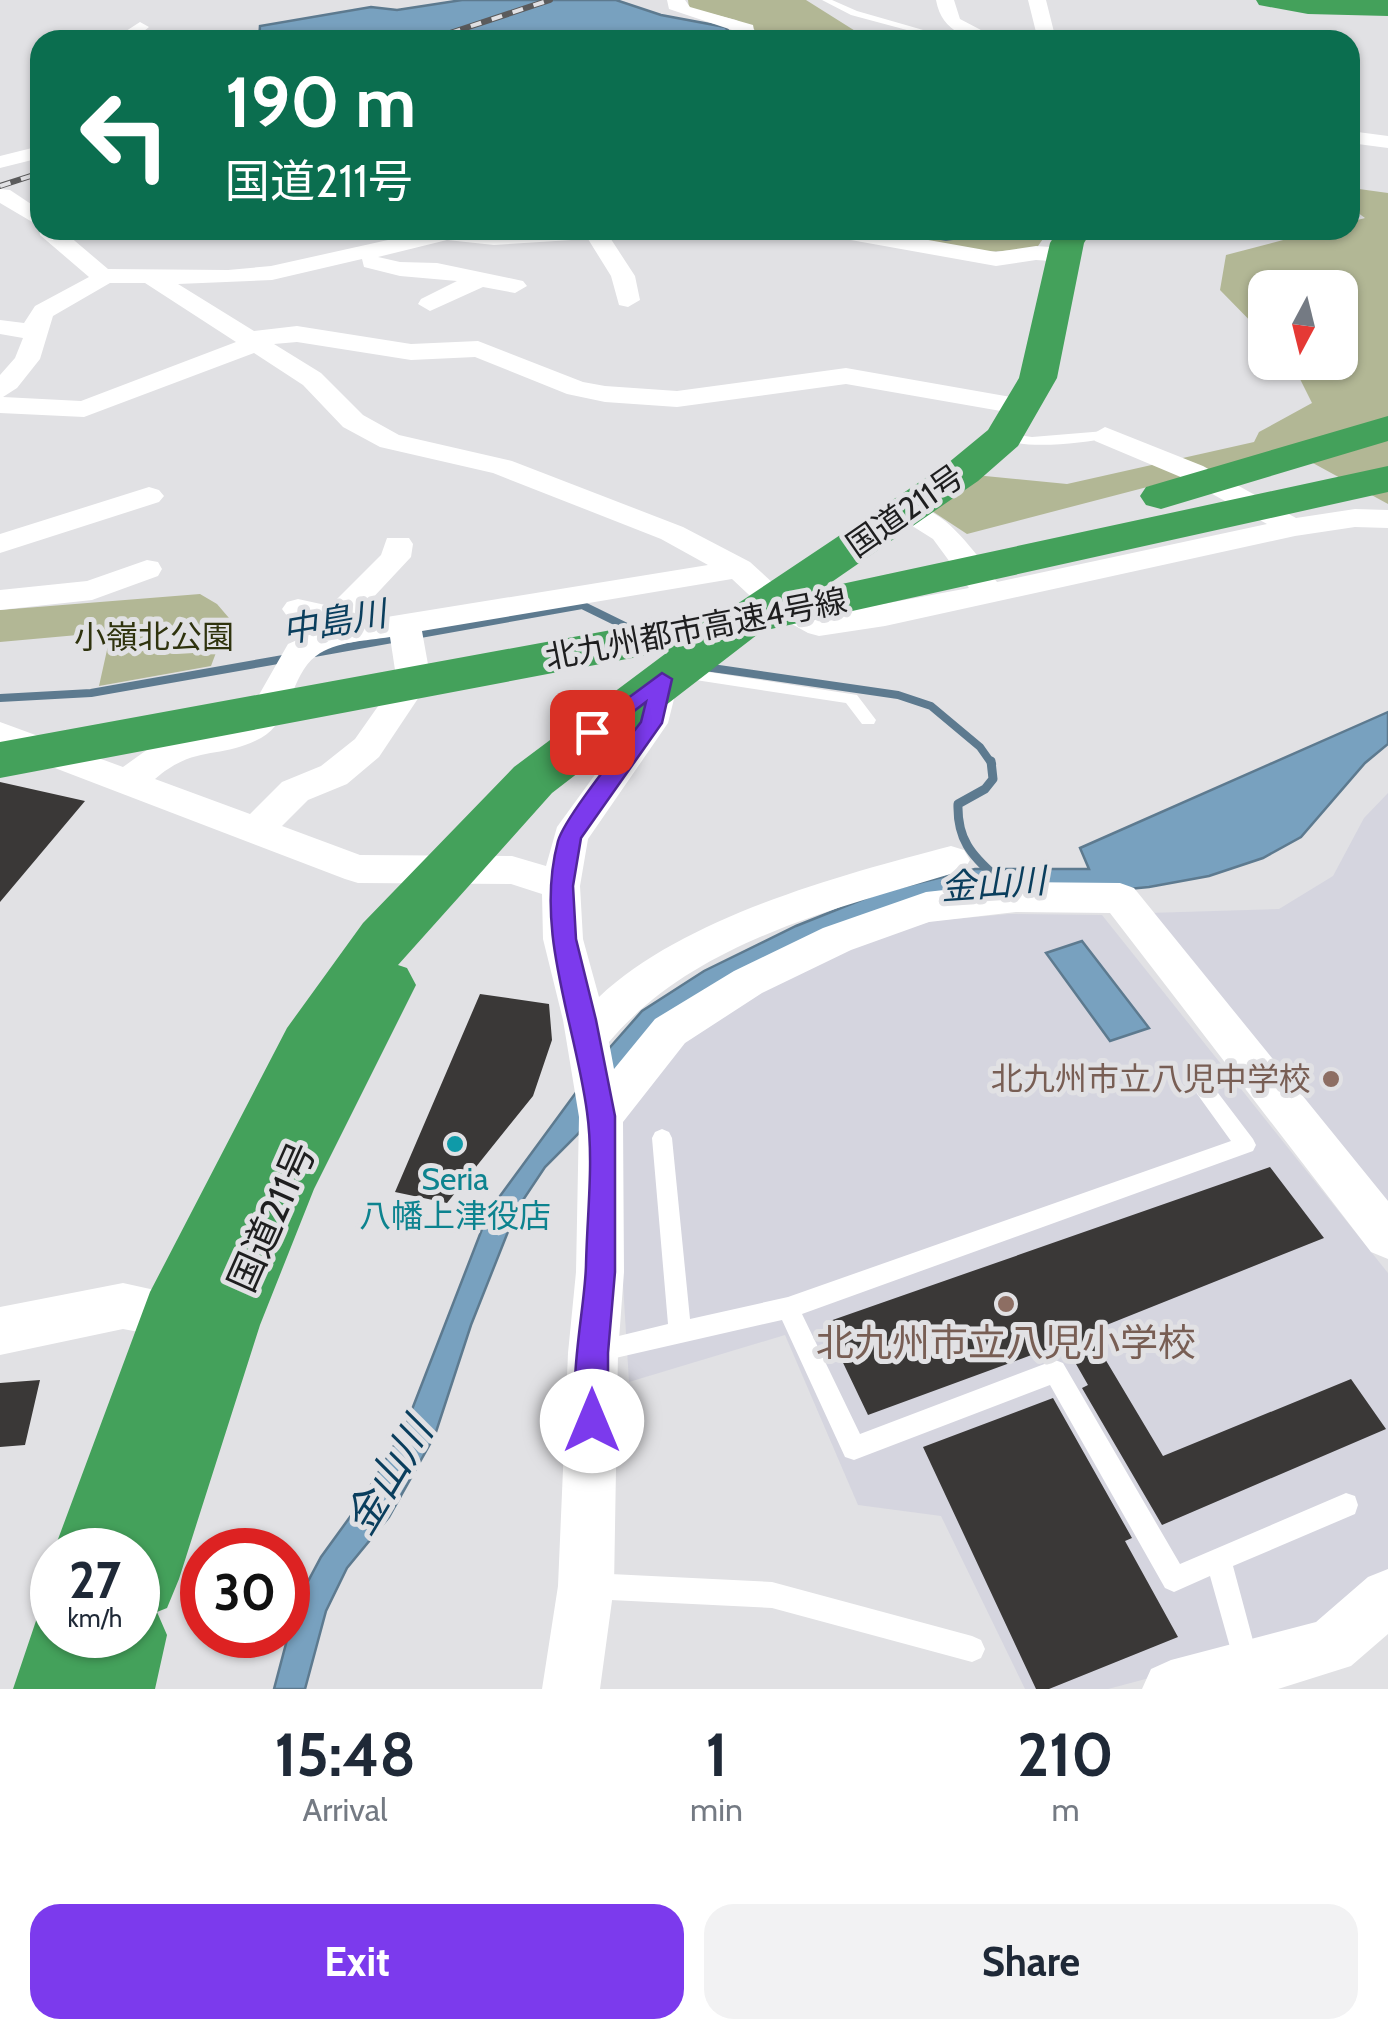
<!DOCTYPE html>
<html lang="en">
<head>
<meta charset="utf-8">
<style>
  :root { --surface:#fff; --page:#f2f2f3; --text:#1f2937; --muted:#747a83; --accent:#7c3aed }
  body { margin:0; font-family:Cabin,"Noto Sans JP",sans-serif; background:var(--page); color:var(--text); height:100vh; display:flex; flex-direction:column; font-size:38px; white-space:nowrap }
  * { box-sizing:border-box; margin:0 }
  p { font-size:32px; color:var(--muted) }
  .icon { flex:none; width:55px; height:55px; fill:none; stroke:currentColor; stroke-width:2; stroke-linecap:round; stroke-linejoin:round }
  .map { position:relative; height:1689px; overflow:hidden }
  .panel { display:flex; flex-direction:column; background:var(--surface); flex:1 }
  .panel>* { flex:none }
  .hud { position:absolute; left:30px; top:30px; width:1330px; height:210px; border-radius:30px; box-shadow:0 2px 8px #0004; background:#0b6e4f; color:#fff; overflow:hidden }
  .needle { width:65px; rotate:187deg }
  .tools { position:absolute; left:1248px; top:270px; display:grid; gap:20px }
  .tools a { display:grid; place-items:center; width:110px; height:110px; border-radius:20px; background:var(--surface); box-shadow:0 2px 8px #0004; font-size:50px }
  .speed { position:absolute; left:30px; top:1528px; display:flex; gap:20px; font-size:50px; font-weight:700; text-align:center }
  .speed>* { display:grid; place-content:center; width:130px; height:130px; border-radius:50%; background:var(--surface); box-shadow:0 2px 8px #0004; line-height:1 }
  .speed small { font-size:25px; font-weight:400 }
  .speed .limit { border:15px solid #d22; background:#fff; color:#111 }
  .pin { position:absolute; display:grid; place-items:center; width:85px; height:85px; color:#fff; margin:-42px; border-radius:20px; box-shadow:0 5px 15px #0006 }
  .me { position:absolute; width:110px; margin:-55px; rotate:0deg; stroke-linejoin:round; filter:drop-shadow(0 0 8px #0008) }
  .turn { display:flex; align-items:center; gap:35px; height:210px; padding:0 30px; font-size:45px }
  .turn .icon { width:130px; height:130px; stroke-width:2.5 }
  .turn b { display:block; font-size:70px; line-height:85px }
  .eta { display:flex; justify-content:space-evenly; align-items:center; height:170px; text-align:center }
  .eta b { font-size:60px; font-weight:700; line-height:70px }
  .button { display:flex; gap:20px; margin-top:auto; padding:20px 30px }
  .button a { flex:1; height:115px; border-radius:30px; background:var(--accent); color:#fff; font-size:40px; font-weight:700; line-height:115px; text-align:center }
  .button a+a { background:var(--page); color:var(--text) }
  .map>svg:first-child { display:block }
</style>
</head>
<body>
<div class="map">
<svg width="1388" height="1689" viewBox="0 0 1388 1689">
  <rect width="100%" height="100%" fill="#e1e1e4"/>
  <!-- built -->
  <path fill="#d5d5df" d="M1388 793V1212L1149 913 1279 909 1333 876 1364 818Z
    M1009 914 1102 915 1388 1273V1577L1323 1632 1108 1689H1025L941 1516 858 1505 785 1335 629 1382 612 1104 698 1025 831 952 932 921Z"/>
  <!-- green -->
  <path fill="#b2b795" d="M688 0H806L868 39 749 40 755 30 736 20 689 8Z
    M1359 189 1388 193V504L1289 450 967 534 932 511 975 475 1067 484 1254 442 1259 432 1312 403 1292 363 1340 362V288H1265V336L1220 290 1226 255 1321 230H1350V222L1365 218 1350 207V192Z
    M852 230H1049L1036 249 968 253Z
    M200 594 217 604 229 618 211 666 99 686 111 632 0 642V610Z"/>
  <!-- water -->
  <path fill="#78a1bf" stroke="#5d7a8f" stroke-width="2.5" d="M462 0H616L661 15 725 27 732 35 729 40H259L260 26 371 7 397 10Z
    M1388 712V744L1365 763 1301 837 1263 858 1209 876 1149 887 877 913 618 1079 578 1134 545 1167 517 1209 471 1325 435 1435 389 1517 347 1568 326 1611 305 1689H274L297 1602 321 1557 363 1499 406 1425 489 1211 605 1053 642 1011 704 971 796 926 881 892 975 869H1089L1080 848Z
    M1082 941 1149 1028 1110 1041 1046 953Z"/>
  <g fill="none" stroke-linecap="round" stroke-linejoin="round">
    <!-- stream-far2 -->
    <path stroke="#5d7a8f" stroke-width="6" d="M905 230 946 238 999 230"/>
    <!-- stream-far1 -->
    <path stroke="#5d7a8f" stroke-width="8" d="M314 653 582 605 633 630
      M705 667 898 695 931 706 980 747 992 764
      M0 698 91 693 289 658"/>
    <!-- stream -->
    <path stroke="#5d7a8f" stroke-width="9" d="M991 761 993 779 985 789 958 804C957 839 971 855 996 877"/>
  </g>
  <!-- building -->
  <path fill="#3a3837" d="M0 782 85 801 0 902Z
    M480 994 549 1004 552 1040 533 1096 447 1203 395 1192Z
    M1270 1167 1324 1238 1089 1332 1163 1456 1351 1379 1386 1429 1162 1525 1082 1388 1088 1385 1064 1343 868 1415 824 1323Z
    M40 1380 25 1445 0 1447V1383Z
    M1053 1398 1132 1538 1125 1541 1178 1637 1049 1689H1036L923 1447Z"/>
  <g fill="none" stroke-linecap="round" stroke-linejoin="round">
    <!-- lane -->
    <path fill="#fff" fill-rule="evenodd" d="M822 0H832L857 11 958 40H944L851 15Z
      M1105 431 1111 435 1110 438C1081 443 1022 451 998 437L1004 433 1032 437Z
      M682 668 851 694 857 695 876 720 874 724H862L846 703 676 677 674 673 676 669Z
      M1205 1082 1212 1085 1253 1139 1256 1145 1253 1151 802 1314 860 1434 1055 1360 1063 1363 1180 1564 1346 1493 1355 1496 1358 1505 1355 1514 1233 1566 1259 1663 1255 1672 1246 1676 1237 1672 1210 1576 1174 1592 1165 1588 1050 1385 854 1460 845 1457 782 1320 598 1362 590 1359 586 1351 590 1343 668 1324 652 1138 655 1132 662 1129 669 1132 672 1138 690 1319 788 1297 1231 1141 1195 1091 1198 1085Z
      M590 1573 772 1582 972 1636 981 1640 985 1649 981 1658 972 1662 772 1608 590 1599 581 1595 577 1586 581 1577Z"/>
    <!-- street -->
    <path fill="#fff" fill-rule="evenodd" d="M667 0H685L690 7 753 25 756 40H738V32L669 9Z
      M936 0H954L960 19 1000 40C970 40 942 34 936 0Z
      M1028 0H1046L1056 40H1038Z
      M140 22 149 27 133 40H112Z
      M1350 131 1388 136V148L1350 143Z
      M40 146V158L0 168V156Z
      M0 189 10 190 40 210V230H62L108 269 228 270 271 266 433 230H605L635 276 640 300 628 307 619 305 611 276 588 239 494 245 447 240 378 257 400 262 437 263 523 281 527 286 515 293 483 287 430 311 418 304 421 299 457 281 400 276 364 267 362 259 272 280 178 284 254 331 297 326 411 344 478 341 583 382 605 386 677 391 846 368 1034 401 1037 407 1034 413 1024 415 846 384 677 407 605 402 567 394 475 357 411 360 297 342 274 344 321 373 363 415 399 435 512 461 683 527 750 562 785 594 824 615 969 588 933 539 890 512 895 506C938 495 975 553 997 582L1267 524 1183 478 1095 441 1091 435 1105 427 1203 466 1296 518 1355 509 1388 510V528L1355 527 1295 536 885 626 819 636 808 633 763 608 732 579 422 631 429 670 421 694 379 757 347 784 308 800 282 826 360 855 512 856 546 866 557 827 634 721 650 671 662 668 674 671 679 679 668 723 588 839 580 886 583 939 599 997C684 917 840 875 951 846L964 850 970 860 964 870C842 907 695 940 609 1042L614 1069 655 1019 734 971 823 928 926 892 1016 882 1120 883 1134 888 1388 1201V1259L1371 1252 1110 913 1016 912 929 922 851 950 762 993 685 1043 623 1122 624 1272 618 1353 614 1586 600 1689H542L558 1586 568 1353 576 1272 579 1117 563 1020 543 939 542 894 511 884 358 883 345 879 0 747V722L123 767 162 739 226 726 248 714 288 644 327 627 287 616 282 609 287 602 298 599 330 606 381 555 387 538H409L413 544 411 557 354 618 356 622 708 565 661 539 493 473 380 447 343 427 303 385 254 353 84 417 0 413V375L15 358 23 338 0 334V320L24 323 35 306 89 277 40 235 39 226 0 203ZM110 283H145L236 342 81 401 3 397 17 388 40 359 53 316ZM390 637 395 670 388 692 355 739 321 766 282 782 250 814 155 779C195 744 221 760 261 738 292 721 290 675 316 656 336 641 366 641 390 637Z
      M823 230H872L996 252 1036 246 1065 248 1077 255 1065 262 1036 260 996 266 834 237Z
      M149 487 159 490 164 496 159 502 0 553V534Z
      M147 560 158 562 162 569 158 576 92 600 0 610V590L87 581Z
      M123 1283 209 1302 217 1319 209 1336 192 1342 123 1329 0 1355V1307Z
      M1388 1569V1634L1351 1666 1278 1689H1142L1151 1669 1171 1660 1316 1622 1368 1577Z"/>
    <!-- highway -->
    <path fill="#44a15b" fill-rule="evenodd" d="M1256 0H1388V16L1308 14 1259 5Z
      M1058 230H1092L1084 243 1057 378 1018 446 978 481 823 588 1388 466V492L762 631 552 793 398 965 407 968 416 985 314 1189 260 1325 179 1579 167 1608 157 1612 167 1635 155 1689H13L41 1606 52 1601V1635H138V1550H54L150 1292 287 1028 363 923 514 767 669 651 0 778V742L731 608 948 463 988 430 1019 378 1050 243Z
      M1388 416V441L1161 509 1146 505 1140 496 1146 487Z"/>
    <defs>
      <path id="rail" d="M429 40 550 0
        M0 186 40 173"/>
    </defs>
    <!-- rail casing -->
    <use href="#rail" stroke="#5b5b5c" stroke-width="6"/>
    <!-- rail -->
    <use href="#rail" stroke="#e1e1e4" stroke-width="4" stroke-dasharray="11" stroke-linecap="butt"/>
  </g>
  <!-- route -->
  <path fill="#7c3aed" stroke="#51269a" stroke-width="2.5" d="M662 673 672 679 662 723 581 838 573 886 576 939 596 1020 615 1116V1272L608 1353V1421L603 1432 592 1436 581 1432C565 1392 585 1310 586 1265 587 1215 594 1161 587 1112 575 1022 534 931 558 841 565 817 623 746 641 722L646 702 600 737H585L582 732Z"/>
  <!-- markers -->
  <g fill="#8d6e63" stroke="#e1e1e4" stroke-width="4">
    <circle cx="1331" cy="1079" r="10"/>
    <circle cx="1006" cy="1304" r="10"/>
  </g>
  <circle fill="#0f9aa8" stroke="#e1e1e4" stroke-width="4" cx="455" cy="1144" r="10"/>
  <g text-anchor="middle" stroke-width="10" stroke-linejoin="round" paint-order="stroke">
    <!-- street labels -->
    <g font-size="32" fill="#1e1e1f" stroke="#e1e1e4">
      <text transform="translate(905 511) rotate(-35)" y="11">国道211号</text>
      <text transform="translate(696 629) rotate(-11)" y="11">北九州都市高速4号線</text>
    </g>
    <!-- park labels -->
    <g font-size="32" fill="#2f330e" stroke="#e1e1e4">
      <text x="154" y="648">小嶺北公園</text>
    </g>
    <!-- education labels -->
    <g font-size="32" fill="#785e54" stroke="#e1e1e4" text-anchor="end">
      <text x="1311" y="1090">北九州市立八児中学校</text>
    </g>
    <!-- culture labels -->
    <g font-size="32" fill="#0d838f" stroke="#e1e1e4">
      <text x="455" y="1190">Seria<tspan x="455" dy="37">八幡上津役店</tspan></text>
    </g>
    <!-- water labels -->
    <g font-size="35" font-style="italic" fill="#0a3e5d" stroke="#e1e1e4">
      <text transform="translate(334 622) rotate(-10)" y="12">中島川</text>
      <text transform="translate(993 884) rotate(-4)" y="12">金山川</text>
    </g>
    <!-- near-street labels -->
    <g font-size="38" fill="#1e1e1f" stroke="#e1e1e4">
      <text transform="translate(272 1217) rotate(-66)" y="13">国道211号</text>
    </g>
    <!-- near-education labels -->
    <g font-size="38" fill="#785e54" stroke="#e1e1e4">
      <text x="1006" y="1356">北九州市立八児小学校</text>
    </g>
    <!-- near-water labels -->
    <g font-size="42" font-style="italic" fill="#0a3e5d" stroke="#e1e1e4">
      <text transform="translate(388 1476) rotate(-59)" y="15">金山川</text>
    </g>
  </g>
</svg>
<div class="tools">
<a><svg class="needle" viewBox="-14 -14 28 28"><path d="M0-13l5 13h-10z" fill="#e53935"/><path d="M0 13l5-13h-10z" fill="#747a83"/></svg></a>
</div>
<div class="speed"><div>27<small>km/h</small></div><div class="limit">30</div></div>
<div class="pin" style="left:592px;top:732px;background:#d93025"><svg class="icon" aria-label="arrive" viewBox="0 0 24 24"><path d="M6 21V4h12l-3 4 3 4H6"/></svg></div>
<svg class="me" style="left:592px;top:1421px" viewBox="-20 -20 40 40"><circle r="19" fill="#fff"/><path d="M0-13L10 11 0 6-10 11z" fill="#7c3aed"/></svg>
<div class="hud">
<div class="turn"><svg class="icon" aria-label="left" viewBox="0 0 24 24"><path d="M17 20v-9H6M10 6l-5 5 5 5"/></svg><div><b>190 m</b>国道211号</div></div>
</div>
</div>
<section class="panel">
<div class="eta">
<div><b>15:48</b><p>Arrival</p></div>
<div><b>1</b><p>min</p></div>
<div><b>210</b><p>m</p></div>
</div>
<div class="button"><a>Exit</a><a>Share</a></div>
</section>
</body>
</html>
